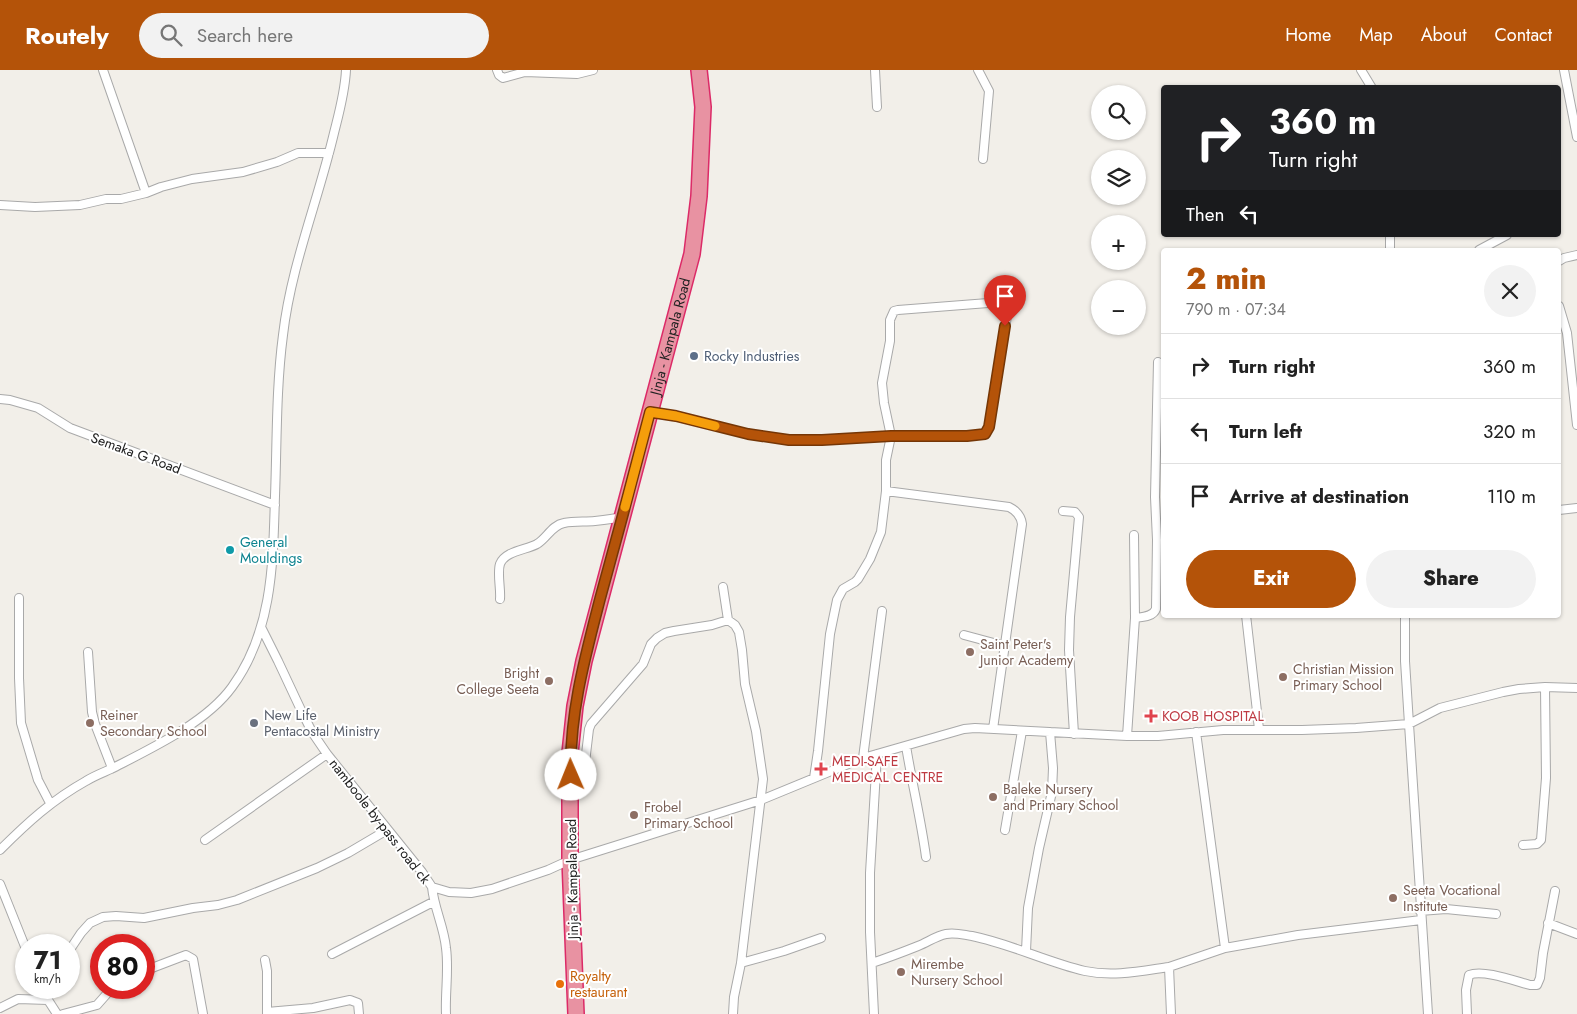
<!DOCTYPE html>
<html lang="en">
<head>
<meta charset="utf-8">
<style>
  :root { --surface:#fff; --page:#f2f2f2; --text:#222; --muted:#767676; --line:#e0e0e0; --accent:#b45309 }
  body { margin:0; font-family:Jost,sans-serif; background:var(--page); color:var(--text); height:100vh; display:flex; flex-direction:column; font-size:19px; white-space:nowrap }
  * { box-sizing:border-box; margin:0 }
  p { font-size:16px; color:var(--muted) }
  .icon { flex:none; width:28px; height:28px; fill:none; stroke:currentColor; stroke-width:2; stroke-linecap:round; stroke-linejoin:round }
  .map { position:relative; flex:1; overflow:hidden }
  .side { position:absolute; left:1161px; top:178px; width:400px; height:370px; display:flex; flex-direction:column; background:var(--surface); border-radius:5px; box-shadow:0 1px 4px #0004 }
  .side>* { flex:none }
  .guide { position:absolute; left:1161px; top:15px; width:400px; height:152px; border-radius:5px; box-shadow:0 1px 4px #0004; background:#202124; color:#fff; overflow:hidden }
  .tools { position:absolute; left:1091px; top:15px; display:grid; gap:10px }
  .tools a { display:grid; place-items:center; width:55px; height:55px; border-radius:50%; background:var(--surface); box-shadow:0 1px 4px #0004; font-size:25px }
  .speed { position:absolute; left:15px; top:864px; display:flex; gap:10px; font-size:25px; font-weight:700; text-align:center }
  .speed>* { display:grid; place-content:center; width:65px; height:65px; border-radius:50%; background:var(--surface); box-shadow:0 1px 4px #0004; line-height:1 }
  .speed small { font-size:12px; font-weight:400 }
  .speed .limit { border:8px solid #d22; background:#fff; color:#111 }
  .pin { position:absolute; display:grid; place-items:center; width:42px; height:42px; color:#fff; margin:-51px -21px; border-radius:50% 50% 50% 0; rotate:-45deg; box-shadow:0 0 5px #0007 }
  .pin .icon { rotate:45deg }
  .me { position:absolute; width:55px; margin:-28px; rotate:359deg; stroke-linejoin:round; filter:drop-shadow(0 0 4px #0008) }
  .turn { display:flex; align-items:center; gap:18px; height:105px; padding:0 25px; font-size:22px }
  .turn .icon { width:65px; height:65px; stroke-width:2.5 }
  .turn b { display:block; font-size:35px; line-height:42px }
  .then { display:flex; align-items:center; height:48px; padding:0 25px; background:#0003; gap:10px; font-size:19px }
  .round { display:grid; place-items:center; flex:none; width:52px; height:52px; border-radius:26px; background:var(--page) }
  .headline { display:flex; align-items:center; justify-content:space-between; height:85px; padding:0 25px }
  h1 { font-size:30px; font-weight:800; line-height:38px; color:var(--accent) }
  .action { display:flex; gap:10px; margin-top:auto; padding:10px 25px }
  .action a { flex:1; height:58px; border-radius:30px; background:var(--accent); color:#fff; font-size:20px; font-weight:800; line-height:58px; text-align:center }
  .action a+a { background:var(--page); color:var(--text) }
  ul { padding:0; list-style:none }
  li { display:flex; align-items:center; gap:15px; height:65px; padding:0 25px; border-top:1px solid var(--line) }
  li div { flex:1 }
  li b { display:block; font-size:19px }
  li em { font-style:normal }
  header { display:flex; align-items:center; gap:30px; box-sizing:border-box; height:70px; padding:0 25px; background:var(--accent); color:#fff }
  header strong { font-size:24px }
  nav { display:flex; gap:28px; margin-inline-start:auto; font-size:18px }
  .search { width:350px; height:45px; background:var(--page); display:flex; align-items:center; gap:12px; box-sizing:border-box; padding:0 18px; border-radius:28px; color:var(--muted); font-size:19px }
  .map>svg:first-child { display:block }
</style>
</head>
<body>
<header>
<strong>Routely</strong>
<div class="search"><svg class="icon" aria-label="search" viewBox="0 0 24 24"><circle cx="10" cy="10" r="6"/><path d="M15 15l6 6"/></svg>Search here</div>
<nav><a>Home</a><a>Map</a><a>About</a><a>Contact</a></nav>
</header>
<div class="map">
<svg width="1577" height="944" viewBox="0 0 1577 944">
  <rect width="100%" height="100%" fill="#f2efe9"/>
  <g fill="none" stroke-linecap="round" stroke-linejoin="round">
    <defs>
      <path id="street" d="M103 0 146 123
        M497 0 499 5 503 8 525 2 577 4 593 0
        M875 0 877 37
        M978 0 989 21 983 89
        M1361 0 1372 18
        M1564 0 1577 67
        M0 135 35 137 80 135 106 129H121L146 123 161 117 192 109 243 102 277 92 298 83H329
        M1390 165V180
        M1479 180 1507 165
        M1559 191 1564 188 1577 185
        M1559 236 1567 263 1577 355
        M0 329 10 330 38 338 70 358 275 435
        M651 342 676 346 748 364 789 370H822L891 366H967L985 364 989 357 1009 234 1006 232H1001L898 240 894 241 890 250V271L882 313 884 333 891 366 886 390V421L881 462 870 489 858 509 855 512 843 519 837 530 830 564 818 681 814 708
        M886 421 1009 437C1017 441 1021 446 1022 454L993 659
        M1559 440 1577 438
        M1063 441 1075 442 1079 447 1070 547 1069 580 1074 664
        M723 517 728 550 735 555 739 562 742 580 745 614 756 661 763 709 741 893 734 927 733 944
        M19 528V608L21 653 38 710 50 733
        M500 529C501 519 497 503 500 494 505 481 526 480 537 474 547 468 552 455 564 453 574 451 585 452 595 451 604 450 613 449 622 447
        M1246 545 1259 659
        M1405 545V591L1409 654 1428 944
        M1135 548C1142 547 1153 547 1156 539L1157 470 1155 427 1158 292
        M261 557 278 591 301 640 312 662 327 684 422 802 432 817 449 822 471 823 492 819 548 800 570 790 761 730 863 688 964 659 975 658 1127 666H1158L1223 660H1302L1356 658 1409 654 1440 638 1503 622 1519 619 1545 617 1577 618
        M964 565 1005 576
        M88 582 92 642 95 654 112 698
        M1196 662 1225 878
        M1127 666 1135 548 1134 465
        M906 676C912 713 921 750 926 787
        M863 688 882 541
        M571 705 581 704 584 701 589 659 591 654 643 594 651 574 657 568 665 563 674 561 712 555 728 550
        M1005 760 1022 661
        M205 770 327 684
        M1523 775 1537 774 1541 770 1546 708 1545 617
        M0 780C27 753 52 730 86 711 94 706 102 703 111 699 150 679 206 653 232 617 273 561 273 492 275 426 277 373 276 318 283 265 291 196 318 131 334 63 339 43 345 22 346 0
        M0 814 26 879
        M432 817C434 838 444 857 446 878 449 900 445 922 446 944
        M1420 841 1446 839 1496 844
        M1548 853 1577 864
        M69 881 81 863 90 853 103 847 116 846 144 848 193 838 218 835 237 830 317 798 348 783 387 760
        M1026 881 1028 838 1039 778 1052 722 1053 698 1050 662
        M332 884 433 832
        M265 890 267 901V944
        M741 893 784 881 821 868
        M872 893C887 888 903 882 918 876 928 872 936 866 946 864 955 862 964 865 972 866 1011 874 1047 892 1085 901 1113 907 1141 901 1169 897
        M144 901 186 885 193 889 203 944
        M43 918 48 930 57 944
        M0 938 18 929 48 930
        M267 942 313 938 350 930 358 933 359 944
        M63 944 97 935 112 918
        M874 944 870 862V803L877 684
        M1171 944 1169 897 1225 878 1298 865 1421 850
        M1467 944 1466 920 1469 905C1483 899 1515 911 1530 915H1537L1540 908 1543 883 1555 821"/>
      <g id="highway">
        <path id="s1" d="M576 944 570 790V683L575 636 584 591 692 184 699 126 703 37 699 0"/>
      </g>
    </defs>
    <!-- street casing -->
    <use href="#street" stroke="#a9a9a9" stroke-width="10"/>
    <!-- highway casing -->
    <use href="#highway" stroke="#dc2a67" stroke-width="18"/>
    <!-- street -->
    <use href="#street" stroke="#fff" stroke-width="8"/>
    <!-- highway -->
    <use href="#highway" stroke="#e892a2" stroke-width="15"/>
  </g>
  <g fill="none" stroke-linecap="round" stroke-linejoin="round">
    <defs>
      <path id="route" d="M571 705C569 645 585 587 600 529 617 467 634 404 650 342L676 346 748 364 789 370H822L891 366H967L985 364 989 357 1005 256"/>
    </defs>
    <!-- route casing -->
    <use href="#route" stroke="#753606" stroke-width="12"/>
    <!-- route -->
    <use href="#route" stroke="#b45309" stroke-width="9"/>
    <!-- slow -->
    <path stroke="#f59e0b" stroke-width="9" d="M625 437 650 342 676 346 715 356"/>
  </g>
  <!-- markers -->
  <circle fill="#5c6f8a" stroke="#fff" stroke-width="2" cx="694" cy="286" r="5"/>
  <circle fill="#0f9aa8" stroke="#fff" stroke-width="2" cx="230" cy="480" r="5"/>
  <g fill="#8d6e63" stroke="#fff" stroke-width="2">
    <circle cx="970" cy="582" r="5"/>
    <circle cx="1283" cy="607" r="5"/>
    <circle cx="549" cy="611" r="5"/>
    <circle cx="90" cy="653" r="5"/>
    <circle cx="993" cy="727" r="5"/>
    <circle cx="634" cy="745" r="5"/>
    <circle cx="1393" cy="828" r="5"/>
    <circle cx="901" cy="902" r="5"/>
  </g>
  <g fill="#e0444e" stroke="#fff" stroke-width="2">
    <path d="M1148.5 638.5h5v5h5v5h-5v5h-5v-5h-5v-5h5z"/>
    <path d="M818.5 691.5h5v5h5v5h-5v5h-5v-5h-5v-5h5z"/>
  </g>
  <circle fill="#6b7280" stroke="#fff" stroke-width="2" cx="254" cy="653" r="5"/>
  <circle fill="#e8710a" stroke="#fff" stroke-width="2" cx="560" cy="914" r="5"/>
  <g text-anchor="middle" stroke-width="4" stroke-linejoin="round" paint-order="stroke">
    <!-- street labels -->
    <g font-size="14" fill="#222" stroke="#fff">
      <text dy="5" stroke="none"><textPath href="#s1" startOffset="690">Jinja - Kampala Road</textPath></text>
      <text transform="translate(136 383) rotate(20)" y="5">Semaka G Road</text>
      <text transform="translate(380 751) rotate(52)" y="5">namboole by-pass road ck</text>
      <text transform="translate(572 809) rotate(-91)" y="5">Jinja - Kampala Road</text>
    </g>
    <!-- service labels -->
    <g font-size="14" fill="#4e5e75" stroke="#fff" text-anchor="start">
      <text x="704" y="291">Rocky Industries</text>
    </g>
    <!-- culture labels -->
    <g font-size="14" fill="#0d838f" stroke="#fff" text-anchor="start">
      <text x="240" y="477">General<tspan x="240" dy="16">Mouldings</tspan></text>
    </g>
    <!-- education labels -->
    <g font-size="14" fill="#785e54" stroke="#fff" text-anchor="start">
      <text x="980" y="579">Saint Peter's<tspan x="980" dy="16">Junior Academy</tspan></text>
      <text x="1293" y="604">Christian Mission<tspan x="1293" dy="16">Primary School</tspan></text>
      <text x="539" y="608" text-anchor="end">Bright<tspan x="539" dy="16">College Seeta</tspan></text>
      <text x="100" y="650">Reiner<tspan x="100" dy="16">Secondary School</tspan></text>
      <text x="1003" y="724">Baleke Nursery<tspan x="1003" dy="16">and Primary School</tspan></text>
      <text x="644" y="742">Frobel<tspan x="644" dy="16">Primary School</tspan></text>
      <text x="1403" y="825">Seeta Vocational<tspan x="1403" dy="16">Institute</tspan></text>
      <text x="911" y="899">Mirembe<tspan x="911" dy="16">Nursery School</tspan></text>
    </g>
    <!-- worship labels -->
    <g font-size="14" fill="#5b616d" stroke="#fff" text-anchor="start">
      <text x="264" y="650">New Life<tspan x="264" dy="16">Pentacostal Ministry</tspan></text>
    </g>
    <!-- health labels -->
    <g font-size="14" fill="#be3a42" stroke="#fff" text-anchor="start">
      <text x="1162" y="651">KOOB HOSPITAL</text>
      <text x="832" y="696">MEDI-SAFE<tspan x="832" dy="16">MEDICAL CENTRE</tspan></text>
    </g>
    <!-- food labels -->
    <g font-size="14" fill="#c56008" stroke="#fff" text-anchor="start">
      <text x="570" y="911">Royalty<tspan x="570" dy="16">restaurant</tspan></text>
    </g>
  </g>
</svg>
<div class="tools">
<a><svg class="icon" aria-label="search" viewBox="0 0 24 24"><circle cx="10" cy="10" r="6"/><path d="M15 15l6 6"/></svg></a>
<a><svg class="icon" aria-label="layers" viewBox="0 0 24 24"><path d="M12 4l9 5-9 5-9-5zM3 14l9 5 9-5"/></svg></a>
<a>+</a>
<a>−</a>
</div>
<div class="speed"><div>71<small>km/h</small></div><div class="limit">80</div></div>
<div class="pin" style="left:1005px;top:256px;background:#d93025"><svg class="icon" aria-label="arrive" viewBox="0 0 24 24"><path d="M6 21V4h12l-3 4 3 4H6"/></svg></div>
<svg class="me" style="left:571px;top:705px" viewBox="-20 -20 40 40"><circle r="19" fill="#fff"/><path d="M0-13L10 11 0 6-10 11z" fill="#b45309"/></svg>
<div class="guide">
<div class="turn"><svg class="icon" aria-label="right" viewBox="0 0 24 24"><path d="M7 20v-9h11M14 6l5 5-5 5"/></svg><div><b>360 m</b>Turn right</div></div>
<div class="then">Then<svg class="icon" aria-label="left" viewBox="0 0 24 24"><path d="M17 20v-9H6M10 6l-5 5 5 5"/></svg></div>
</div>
<section class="side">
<div class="headline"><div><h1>2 min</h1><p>790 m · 07:34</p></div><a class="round"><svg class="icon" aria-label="close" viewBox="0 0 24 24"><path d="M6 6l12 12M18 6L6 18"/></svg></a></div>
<ul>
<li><svg class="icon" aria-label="right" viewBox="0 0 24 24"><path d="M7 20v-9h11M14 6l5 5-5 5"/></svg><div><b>Turn right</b></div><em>360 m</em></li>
<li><svg class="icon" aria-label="left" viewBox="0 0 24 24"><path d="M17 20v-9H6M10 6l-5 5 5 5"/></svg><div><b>Turn left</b></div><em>320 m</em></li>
<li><svg class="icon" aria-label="arrive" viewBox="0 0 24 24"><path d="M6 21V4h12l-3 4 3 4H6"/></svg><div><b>Arrive at destination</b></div><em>110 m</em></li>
</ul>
<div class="action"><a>Exit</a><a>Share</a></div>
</section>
</div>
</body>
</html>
